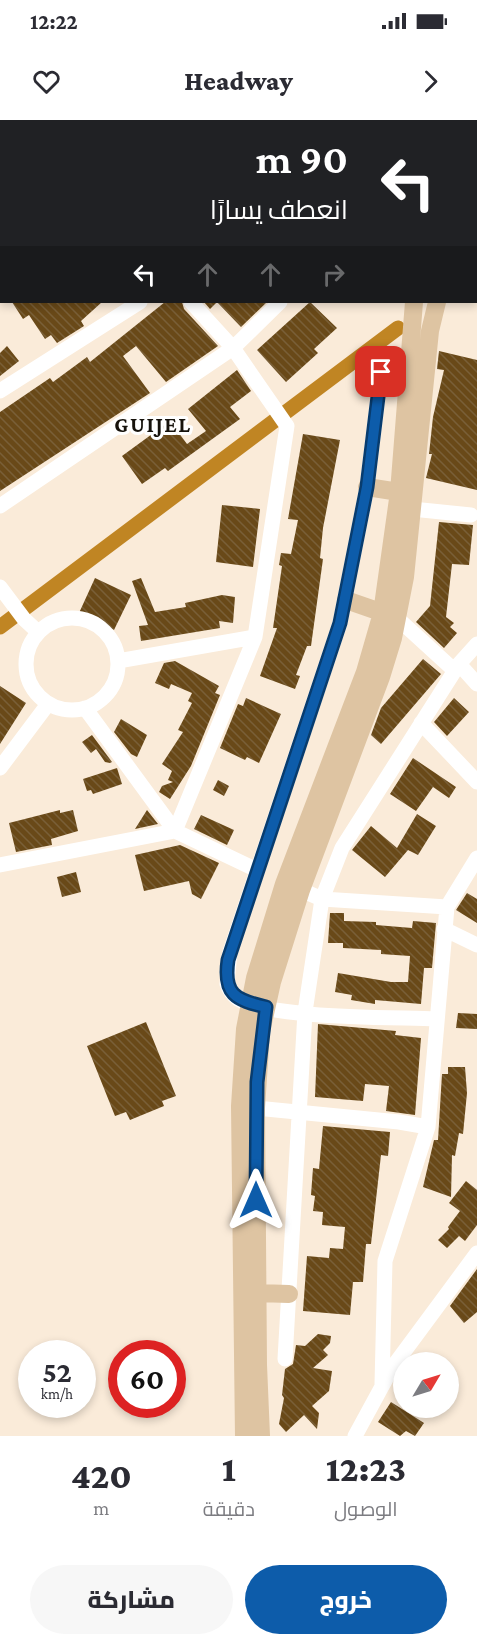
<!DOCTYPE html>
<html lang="ar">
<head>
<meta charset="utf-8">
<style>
  :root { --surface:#fff; --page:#f7f7f7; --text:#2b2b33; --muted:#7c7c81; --accent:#0d5caa }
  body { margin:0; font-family:"Crimson Pro",Cairo,serif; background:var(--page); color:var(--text); direction:rtl; height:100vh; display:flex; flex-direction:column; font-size:22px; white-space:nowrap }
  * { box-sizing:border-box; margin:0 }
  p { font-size:20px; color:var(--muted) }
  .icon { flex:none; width:33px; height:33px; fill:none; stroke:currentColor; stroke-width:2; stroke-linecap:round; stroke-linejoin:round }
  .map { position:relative; height:1316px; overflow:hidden; direction:ltr }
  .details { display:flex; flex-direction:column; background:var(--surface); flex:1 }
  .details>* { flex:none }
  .hud { position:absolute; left:0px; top:0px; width:477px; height:183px; box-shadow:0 3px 9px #0003; direction:rtl; background:#202124; color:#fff; overflow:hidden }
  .needle { width:39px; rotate:52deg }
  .buttons { position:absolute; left:393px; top:1232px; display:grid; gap:12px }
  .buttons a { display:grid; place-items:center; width:66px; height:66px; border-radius:50%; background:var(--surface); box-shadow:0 3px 9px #0003; font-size:30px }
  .speed { position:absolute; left:18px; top:1220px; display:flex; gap:12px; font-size:30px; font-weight:700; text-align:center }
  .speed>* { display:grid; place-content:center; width:78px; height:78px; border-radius:50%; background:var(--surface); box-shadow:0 3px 9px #0003; line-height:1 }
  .speed small { font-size:15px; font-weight:400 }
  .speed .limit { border:9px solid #d22; background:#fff; color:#111 }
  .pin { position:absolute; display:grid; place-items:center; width:51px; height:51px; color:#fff; margin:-26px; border-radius:12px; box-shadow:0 3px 9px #0006 }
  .me { position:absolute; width:66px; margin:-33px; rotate:0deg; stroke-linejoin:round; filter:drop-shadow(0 0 4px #0008) }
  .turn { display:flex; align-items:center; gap:21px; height:126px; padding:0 30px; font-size:27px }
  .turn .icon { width:78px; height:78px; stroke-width:2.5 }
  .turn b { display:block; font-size:42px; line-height:51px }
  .lanes { display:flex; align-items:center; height:57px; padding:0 30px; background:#0003; justify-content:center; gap:30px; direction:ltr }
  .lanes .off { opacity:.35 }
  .eta { display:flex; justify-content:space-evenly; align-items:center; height:102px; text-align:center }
  .eta b { font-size:36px; font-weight:800; line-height:42px }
  .cta { display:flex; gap:12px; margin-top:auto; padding:12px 30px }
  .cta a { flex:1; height:69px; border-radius:36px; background:var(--accent); color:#fff; font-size:24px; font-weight:800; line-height:69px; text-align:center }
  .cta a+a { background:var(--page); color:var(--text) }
  .status { display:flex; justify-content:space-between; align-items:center; height:42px; padding:0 30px; background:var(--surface); direction:ltr }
  .status svg { height:16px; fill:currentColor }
  header { display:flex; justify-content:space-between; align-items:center; height:78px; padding:0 30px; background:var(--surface); font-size:27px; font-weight:800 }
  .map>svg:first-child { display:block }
</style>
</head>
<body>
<div class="status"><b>12:22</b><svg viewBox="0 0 49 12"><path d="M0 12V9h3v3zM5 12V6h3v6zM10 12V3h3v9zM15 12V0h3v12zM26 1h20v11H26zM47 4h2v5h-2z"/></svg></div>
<header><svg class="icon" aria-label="forward" viewBox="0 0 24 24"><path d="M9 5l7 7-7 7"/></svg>Headway<svg class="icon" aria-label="heart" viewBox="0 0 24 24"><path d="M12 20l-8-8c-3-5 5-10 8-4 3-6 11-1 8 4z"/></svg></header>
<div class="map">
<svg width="477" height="1316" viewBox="0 0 477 1316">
  <defs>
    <pattern id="building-back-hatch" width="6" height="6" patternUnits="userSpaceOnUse" patternTransform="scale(1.5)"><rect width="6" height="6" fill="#694918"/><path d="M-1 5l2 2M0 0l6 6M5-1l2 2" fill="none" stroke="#795f38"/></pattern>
  </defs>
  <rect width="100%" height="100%" fill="#faebd9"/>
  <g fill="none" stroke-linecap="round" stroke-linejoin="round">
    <!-- canal -->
    <path stroke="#c08523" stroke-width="15" d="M476 91 477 88
      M0 507 398 208"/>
  </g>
  <!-- building -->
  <path fill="url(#building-back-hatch)" d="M12 182H102L81 201 84 206 57 223 51 215 45 219 29 195 23 199Z
    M165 182H182L184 189 218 226 166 262 136 226 123 236 150 273 0 371V292L50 258 53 262 87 237 90 242Z
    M204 182H267L241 207 217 182 210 189Z
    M310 182 337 208 314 229 318 233 286 262 257 230Z
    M7 226 19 241 0 256V233Z
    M439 231 477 240V370L426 358 432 334H429L433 297 444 250 437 249Z
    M237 250 251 271 230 287 240 299 168 351 165 348 142 364 122 336 170 301 187 324 206 311 188 289Z
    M303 314 340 320 323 408 320 438 323 439 311 526H307L296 555 300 556 295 569 260 556 277 508H273L282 446 279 445 281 433 291 434 298 400 288 399Z
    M222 385 260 389 253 447 216 442Z
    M439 402 473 405 469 445 452 444 446 497 454 503 450 507 457 513 444 528 416 502 430 486Z
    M95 458 131 475 114 510 79 493Z
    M141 458 155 492 186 487 185 483 222 475 235 477 233 503 219 501 220 508 141 521 139 506 148 505 132 461Z
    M423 539 441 554 381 624 371 615 381 588Z
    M175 541 219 566 215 573 220 575 191 646 170 679 159 672 162 666 173 662 168 660 172 651 162 644 183 612 178 610 192 583 188 581 192 573 171 564 169 569 155 563 164 543Z
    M0 566 26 583 0 624Z
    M246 578 281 594 259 643 247 637 245 640 220 628 238 584 243 586Z
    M454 578 469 592 447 616 434 602Z
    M121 599 147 615 137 637 131 634 114 612Z
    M92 615 112 642 110 643 105 642 96 629 91 633 82 622Z
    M413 638 456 667 449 678 433 667 416 691 390 674Z
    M117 648 122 664 93 674 91 670 87 671 83 659Z
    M218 660 229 666 224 676 213 670Z
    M60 690V693L73 690 78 711 51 719 52 725 16 732 9 703Z
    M147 690 158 704 135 709Z
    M417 694 436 706 418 735 408 730 385 757 352 730 371 706 397 728Z
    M201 695 234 710 227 725 194 709Z
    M180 725 219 743 201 779 192 774 189 761 144 771 135 735Z
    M76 752 81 772 62 777 57 757Z
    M467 773 477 779V803L456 790Z
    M330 793H344V801L376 802V805L412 808 413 801 436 803 432 848H424L421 884 375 880V884L351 880 352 875 335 872 338 853 391 862H408L410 836 381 834V830L343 828V823H328Z
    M458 893 477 894V909L456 908Z
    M146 902 176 976 162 981 164 986 130 1000 126 992 115 996 87 926Z
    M318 904 396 911 395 915 421 918 415 995 386 991 389 966 365 964 363 981 315 977Z
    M448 947H465L467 973 463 1014 459 1013 455 1036 452 1035 451 1077 423 1067 434 1020H438L442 954H448Z
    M323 1006 390 1012 388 1036 381 1035 371 1124H366L363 1162H353L350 1195 303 1191 307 1136 329 1138 330 1128 343 1129 345 1107 322 1105 323 1092 313 1091 315 1076 311 1075 313 1048 319 1049Z
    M466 1061 477 1070V1105L465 1121 459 1116 447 1128 438 1120 449 1109 448 1107 460 1091 449 1083Z
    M477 1149V1192L464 1203 450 1186Z
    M318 1214 331 1216 330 1223 323 1230 328 1235 313 1248 332 1251 329 1271 312 1286 319 1293 317 1309 304 1295 286 1312 279 1304 284 1278 282 1275 285 1249 293 1244 296 1225 305 1226Z
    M391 1282 424 1303 415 1316 406 1311 400 1316 378 1302Z"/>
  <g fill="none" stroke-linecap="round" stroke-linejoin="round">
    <!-- minor -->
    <path stroke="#fff" stroke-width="15" d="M195 0V2
      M58 2V0
      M0 158 2 157
      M381 252 367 367 340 503 230 832 227 864C229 870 232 875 238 879 272 899 392 897 436 899
      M0 271 140 182
      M0 386 233 228 280 182
      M412 389 471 395
      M0 467 24 499 37 511
      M26 544a46 46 0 1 1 92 0a46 46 0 1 1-92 0Z
      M397 498 455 551
      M477 524 459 544 477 564
      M118 541 255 517
      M85 588 175 711 257 750
      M421 603 477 662
      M0 648 48 584
      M0 745 175 711 255 517 287 306 233 228 191 182
      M301 770 322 779 447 787
      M444 809 477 825
      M256 988 399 1002 428 1007
      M285 1239 305 892 322 779 342 728 459 544
      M382 1264 385 1141 428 1007 447 787 477 738
      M355 1316 392 1248 477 1133"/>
    <!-- major -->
    <path stroke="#dec4a2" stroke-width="18" d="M474 2 475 0
      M0 17 2 18
      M476 43 477 40
      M476 120H477
      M476 142 477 143
      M367 367 399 372
      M346 480 392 496
      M257 1173 289 1174
      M244 1316 240 986 245 909 255 858 284 764 365 552 382 493 399 372 414 182
      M261 1316 258 1245 256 988 261 912 272 862 301 770 381 557 393 518 405 457 430 211 437 182"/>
  </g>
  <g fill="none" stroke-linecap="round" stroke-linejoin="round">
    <defs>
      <path id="route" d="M256 1080 257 962 266 887C235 880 223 874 228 840L340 503 367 367 381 252"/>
    </defs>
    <!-- route casing -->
    <use href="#route" stroke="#083c6e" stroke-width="15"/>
    <!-- route -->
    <use href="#route" stroke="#0d5caa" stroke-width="10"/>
  </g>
  <g text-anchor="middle" stroke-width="6" stroke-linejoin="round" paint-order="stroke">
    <!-- district labels -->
    <g font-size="22" font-weight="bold" letter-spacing="1.5" fill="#16120b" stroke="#fff">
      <text x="153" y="312">GUIJEL</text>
    </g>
  </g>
</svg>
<div class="buttons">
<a><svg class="needle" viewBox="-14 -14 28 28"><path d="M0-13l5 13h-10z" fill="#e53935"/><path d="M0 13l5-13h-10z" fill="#7c7c81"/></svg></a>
</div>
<div class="speed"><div>52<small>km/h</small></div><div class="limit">60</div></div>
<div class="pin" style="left:381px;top:252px;background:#d93025"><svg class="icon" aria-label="arrive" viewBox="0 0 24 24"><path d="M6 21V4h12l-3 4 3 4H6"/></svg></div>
<svg class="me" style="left:256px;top:1080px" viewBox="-20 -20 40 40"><path d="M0-17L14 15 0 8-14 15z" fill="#0d5caa" stroke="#fff" stroke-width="4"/></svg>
<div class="hud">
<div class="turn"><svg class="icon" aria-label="left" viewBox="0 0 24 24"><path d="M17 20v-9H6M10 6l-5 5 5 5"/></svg><div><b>90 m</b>انعطف يسارًا</div></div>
<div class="lanes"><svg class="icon" aria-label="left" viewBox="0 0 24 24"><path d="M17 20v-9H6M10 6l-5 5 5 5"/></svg><svg class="icon off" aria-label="ahead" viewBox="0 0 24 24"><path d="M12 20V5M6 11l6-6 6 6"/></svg><svg class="icon off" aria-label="ahead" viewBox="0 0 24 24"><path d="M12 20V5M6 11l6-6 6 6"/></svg><svg class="icon off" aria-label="right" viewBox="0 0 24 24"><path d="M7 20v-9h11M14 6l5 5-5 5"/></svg></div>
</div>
</div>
<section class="details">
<div class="eta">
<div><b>12:23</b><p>الوصول</p></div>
<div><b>1</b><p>دقيقة</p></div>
<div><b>420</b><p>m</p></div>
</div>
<div class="cta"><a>خروج</a><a>مشاركة</a></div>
</section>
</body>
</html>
